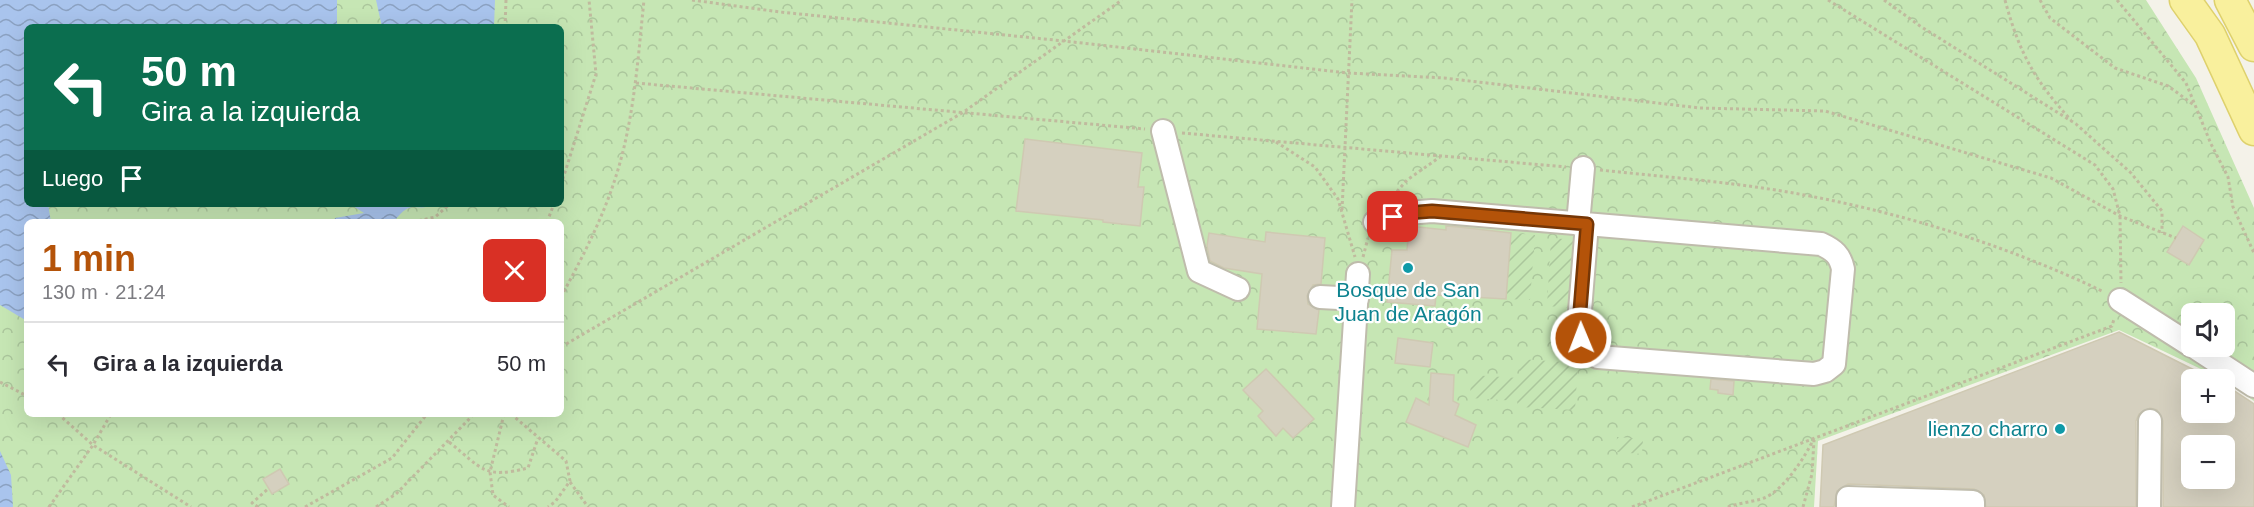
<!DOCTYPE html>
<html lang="es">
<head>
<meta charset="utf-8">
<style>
  :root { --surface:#fff; --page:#f7f7f7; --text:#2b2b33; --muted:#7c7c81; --line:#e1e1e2; --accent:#b45309 }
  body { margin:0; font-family:Helvetica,sans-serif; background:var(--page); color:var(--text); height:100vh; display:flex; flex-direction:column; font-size:22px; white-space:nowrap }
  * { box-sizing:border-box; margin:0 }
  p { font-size:20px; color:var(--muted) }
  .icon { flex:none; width:33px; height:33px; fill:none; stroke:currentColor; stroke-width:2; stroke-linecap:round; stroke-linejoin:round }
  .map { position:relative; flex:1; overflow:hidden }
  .details { position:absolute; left:24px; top:219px; width:540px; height:198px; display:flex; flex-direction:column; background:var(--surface); border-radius:9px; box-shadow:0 6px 24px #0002 }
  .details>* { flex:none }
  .banner { position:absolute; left:24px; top:24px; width:540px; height:183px; border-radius:9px; box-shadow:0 6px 24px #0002; background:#0b6e4f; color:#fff; overflow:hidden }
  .tools { position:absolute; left:2181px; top:303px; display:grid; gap:12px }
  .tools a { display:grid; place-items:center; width:54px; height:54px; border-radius:9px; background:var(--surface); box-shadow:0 6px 24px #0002; font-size:30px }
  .pin { position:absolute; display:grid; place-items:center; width:51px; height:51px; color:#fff; margin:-26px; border-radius:12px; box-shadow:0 3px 9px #0006 }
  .me { position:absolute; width:66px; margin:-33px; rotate:359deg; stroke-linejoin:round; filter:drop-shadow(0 0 4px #0008) }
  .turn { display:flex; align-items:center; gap:21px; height:126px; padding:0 18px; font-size:27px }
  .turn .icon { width:78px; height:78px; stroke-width:2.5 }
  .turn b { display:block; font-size:42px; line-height:51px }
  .then { display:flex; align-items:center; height:57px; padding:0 18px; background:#0003; gap:12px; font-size:22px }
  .round { display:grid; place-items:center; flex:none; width:63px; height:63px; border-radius:9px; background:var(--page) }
  .overview { display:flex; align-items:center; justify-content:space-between; height:102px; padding:0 18px }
  h1 { font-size:36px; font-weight:800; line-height:45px; color:var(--accent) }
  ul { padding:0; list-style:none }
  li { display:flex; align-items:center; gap:18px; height:84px; padding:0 18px; border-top:2px solid var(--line) }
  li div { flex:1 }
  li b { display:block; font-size:22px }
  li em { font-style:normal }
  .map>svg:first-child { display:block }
</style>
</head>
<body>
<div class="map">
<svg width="2254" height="507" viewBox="0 0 2254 507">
  <defs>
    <pattern id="park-crowns" width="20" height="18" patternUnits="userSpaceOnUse" patternTransform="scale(1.5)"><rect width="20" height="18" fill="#c6e6b4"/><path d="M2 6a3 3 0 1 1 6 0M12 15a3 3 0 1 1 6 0" fill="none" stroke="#abc69c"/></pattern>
    <pattern id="garden-furrows" width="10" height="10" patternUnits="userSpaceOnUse" patternTransform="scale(1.5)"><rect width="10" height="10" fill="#c6e6b4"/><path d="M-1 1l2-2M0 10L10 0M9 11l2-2" fill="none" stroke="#abc69c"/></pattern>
    <pattern id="water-waves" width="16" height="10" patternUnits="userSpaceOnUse" patternTransform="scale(1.5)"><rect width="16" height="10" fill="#a9c4ed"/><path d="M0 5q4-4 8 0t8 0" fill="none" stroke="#8ba1c1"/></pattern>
  </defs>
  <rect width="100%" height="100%" fill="#f4f2e9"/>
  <!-- park -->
  <path fill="url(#park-crowns)" fill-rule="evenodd" d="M0 0H2146L2196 78 2254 208V401L2224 380 2119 330 1818 441 1814 507H0ZM27 27H561V204H27ZM27 222H561V414H27ZM2192 314H2224V346H2192Z"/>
  <!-- garden -->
  <path fill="url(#garden-furrows)" d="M1511 233 1535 235 1530 300 1506 299Z
    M1551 238 1577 240 1573 308 1547 306Z
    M1521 359 1578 363 1575 410 1518 407 1517 401 1470 398 1471 375 1519 378Z
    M1617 437 1643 439 1642 454 1616 452Z"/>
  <!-- water -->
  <path fill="url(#water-waves)" d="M0 0H337V27H27V204H48L51 222H27V321L0 305Z
    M376 0H495L494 27H382Z
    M350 204H433C417 214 412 196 394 222H334L335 218 364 213Z
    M0 451 11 475 13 507H0Z"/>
  <!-- building -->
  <path fill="#d5d0bf" stroke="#cfc9b2" stroke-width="1.5" fill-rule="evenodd" d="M1025 139 1142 153 1138 187H1144L1140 226 1103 222V220L1016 211Z
    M1409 226 1446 230V226L1459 227 1511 233 1506 299 1436 295 1435 306 1387 302 1392 250H1407Z
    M2183 226 2204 240 2189 265 2167 252Z
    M1266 232 1325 238 1321 284 1313 285 1307 296 1308 304 1319 310 1316 334 1257 329 1262 274 1224 268 1210 261 1207 246 1209 233 1265 242Z
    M2119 332 2214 380H2192V412H2224V384L2254 404V507H2163V421L2157 410 2150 408 2139 414 2136 421V507H1986L1984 495 1974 489 1848 484 1837 491 1834 507H1820L1823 445ZM2192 446H2224V478H2192Z
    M1398 338 1433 343 1430 367 1395 363Z
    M1266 369 1314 419 1293 438 1283 428 1276 436 1258 416 1263 411 1243 390Z
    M1431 373 1454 375 1453 401 1459 404 1455 415 1476 425 1468 447 1406 422 1416 398 1429 405Z
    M1711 379 1734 381 1733 395 1718 393V390L1710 389Z
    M280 469 289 484 272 494 263 479Z"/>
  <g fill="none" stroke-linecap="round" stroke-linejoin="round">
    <defs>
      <path id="minor" d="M1163 131 1199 271 1238 289
        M1375 222 1407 213 1432 211 1821 244C1834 250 1840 255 1843 269L1834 364 1825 371 1814 374 1598 357C1584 348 1581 340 1579 323L1587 224
        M1578 224 1583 168
        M1320 297 1357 299
        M2120 300 2192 346
        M2193 346 2254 386
        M1343 507 1358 274
        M1848 507V498L1973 502V507
        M2149 507 2150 421"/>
      <path id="major" d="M2185 0 2210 35 2254 130
        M2230 0 2254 46"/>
    </defs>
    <!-- minor casing -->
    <use href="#minor" stroke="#bfbcac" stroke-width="26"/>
    <!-- major casing -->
    <use href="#major" stroke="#ded16d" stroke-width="33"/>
    <!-- path -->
    <path stroke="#c0ba9e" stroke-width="3" stroke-dasharray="3 3" stroke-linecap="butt" d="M692 0 780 12 1064 41 1348 73 1444 78 1700 108 1825 111 2051 178 2120 216 2176 238
      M1828 0 2095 165 2113 189 2120 216 2121 283
      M1884 0 1920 26 2076 124 2131 173 2162 211V233
      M2005 0C2019 52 2034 80 2071 120
      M2040 0 2050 18 2115 68 2168 86 2194 105
      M2117 0 2186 83 2211 144 2228 177 2233 207 2254 253
      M505 27 506 0
      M636 83 1145 129
      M1182 133 1566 167
      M1276 142 1315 167 1338 199 1355 257
      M1600 170C1647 175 1694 179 1741 185 1864 201 1992 238 2104 292
      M561 185 596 74 589 0
      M1393 196 1407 180 1440 157
      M1342 210 1352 0
      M413 222 435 217 450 204
      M547 222 554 204
      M1363 257 1368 238
      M561 297C582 258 603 218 616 176 634 120 638 58 644 0
      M561 347 962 113 1122 0
      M0 382 27 396
      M58 414 93 445 191 507
      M504 414 490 472 493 495 509 507
      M511 414 566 461 570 481 555 502 548 507
      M449 442C483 469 483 479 528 468L538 438
      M570 482 588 507
      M49 507 93 445 111 414
      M258 507 252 503 268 489
      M305 507 392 458 427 414
      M376 507 396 494 474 414
      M1632 507 2112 326 2114 319
      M1728 507C1739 503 1752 502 1764 498 1783 491 1806 456 1814 438
      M1803 507 1812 474 1814 440"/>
    <!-- minor -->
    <use href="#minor" stroke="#fff" stroke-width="22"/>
    <!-- major -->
    <use href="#major" stroke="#f9f09d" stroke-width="30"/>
  </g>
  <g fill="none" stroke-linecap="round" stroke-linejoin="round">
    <defs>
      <path id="route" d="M1393 217 1407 213 1432 211 1587 224 1579 323 1581 338"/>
    </defs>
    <!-- route casing -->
    <use href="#route" stroke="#753606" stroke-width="15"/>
    <!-- route -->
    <use href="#route" stroke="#b45309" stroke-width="10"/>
  </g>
  <!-- markers -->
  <g fill="#0f9aa8" stroke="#fff" stroke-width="2">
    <circle cx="1408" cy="268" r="6"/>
    <circle cx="2060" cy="429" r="6"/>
  </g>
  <g text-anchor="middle" stroke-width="4.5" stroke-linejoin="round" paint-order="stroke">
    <!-- culture labels -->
    <g font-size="21" fill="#0d838f" stroke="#fff">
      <text x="1408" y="297">Bosque de San<tspan x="1408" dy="24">Juan de Aragón</tspan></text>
      <text x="2048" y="436" text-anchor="end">lienzo charro</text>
    </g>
  </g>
</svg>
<div class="tools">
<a><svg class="icon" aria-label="sound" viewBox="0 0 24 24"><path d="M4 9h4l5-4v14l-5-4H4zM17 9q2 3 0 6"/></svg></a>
<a>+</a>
<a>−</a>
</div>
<div class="pin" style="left:1393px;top:217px;background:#d93025"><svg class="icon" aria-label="arrive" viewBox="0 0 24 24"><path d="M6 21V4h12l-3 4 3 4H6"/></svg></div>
<svg class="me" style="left:1581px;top:338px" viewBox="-20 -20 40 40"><circle r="17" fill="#b45309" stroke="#fff" stroke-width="3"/><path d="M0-11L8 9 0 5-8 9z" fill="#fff"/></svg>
<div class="banner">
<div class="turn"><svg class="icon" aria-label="left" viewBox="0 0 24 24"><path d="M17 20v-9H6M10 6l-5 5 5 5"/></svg><div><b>50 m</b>Gira a la izquierda</div></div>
<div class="then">Luego<svg class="icon" aria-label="arrive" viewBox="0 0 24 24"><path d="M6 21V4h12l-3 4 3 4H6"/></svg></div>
</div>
<section class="details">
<div class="overview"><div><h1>1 min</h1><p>130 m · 21:24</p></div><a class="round" style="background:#d93025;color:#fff"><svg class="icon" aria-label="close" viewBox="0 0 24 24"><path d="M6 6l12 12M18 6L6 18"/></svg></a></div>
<ul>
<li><svg class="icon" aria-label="left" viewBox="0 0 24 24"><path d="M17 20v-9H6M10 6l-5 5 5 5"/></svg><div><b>Gira a la izquierda</b></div><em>50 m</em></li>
</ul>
</section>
</div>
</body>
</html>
